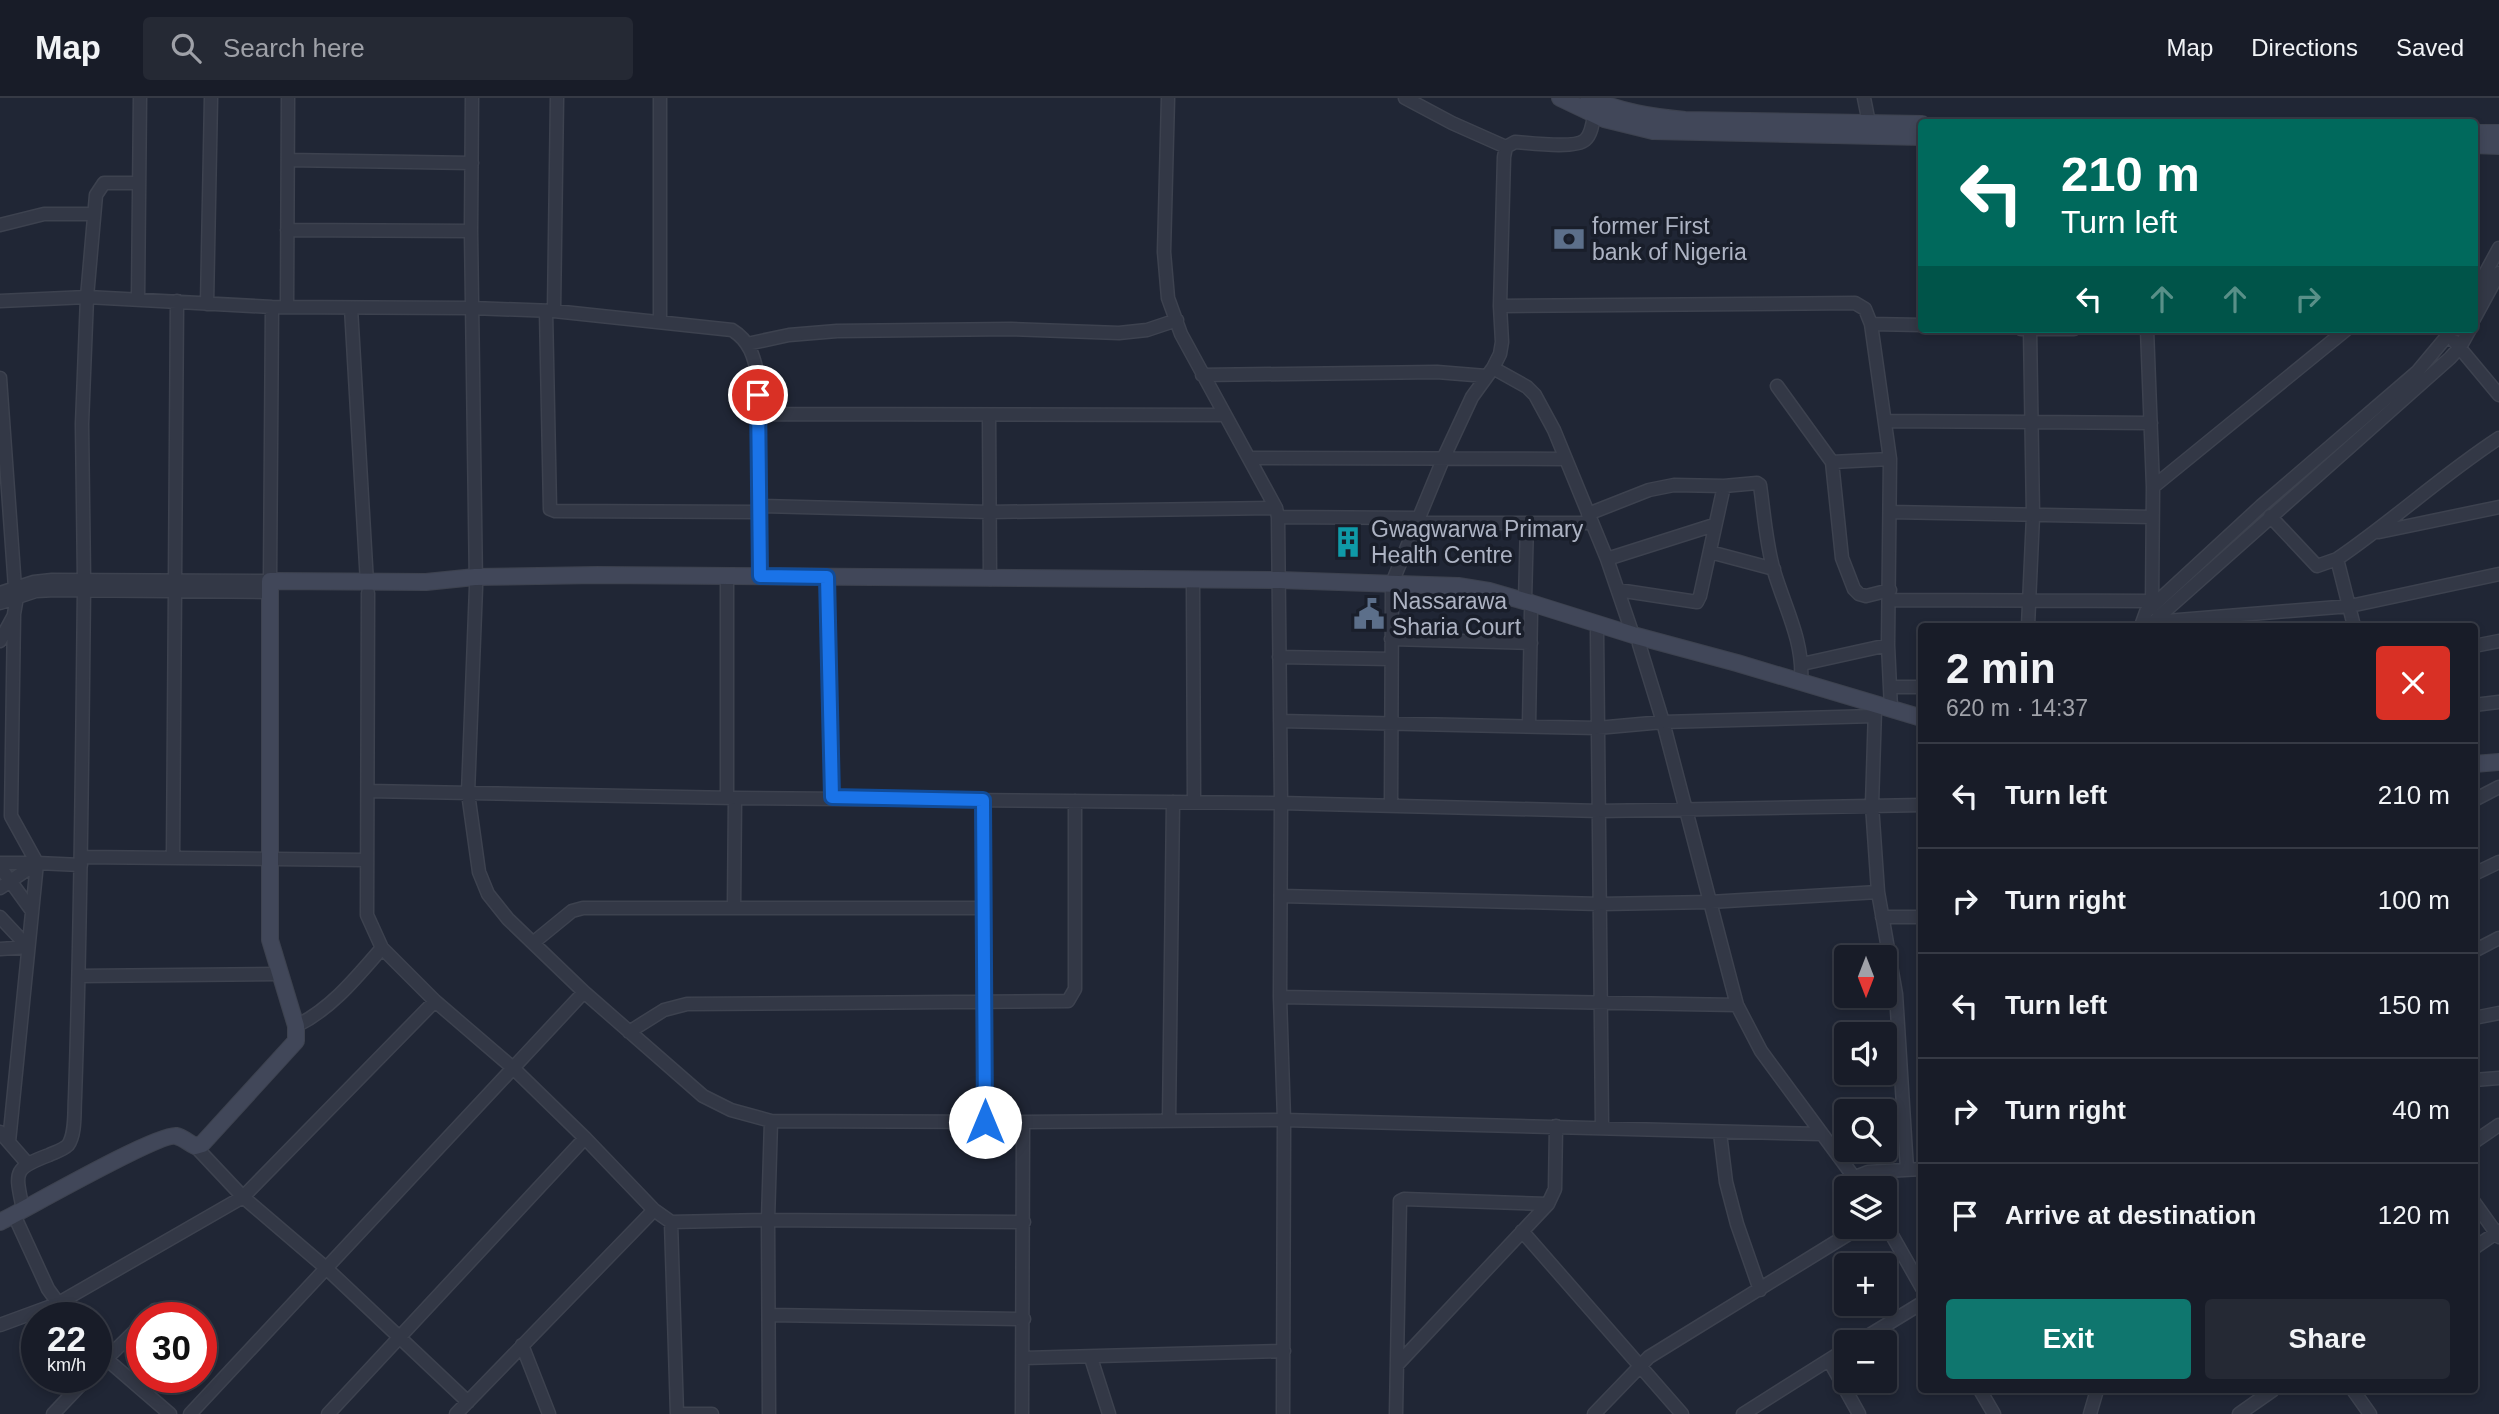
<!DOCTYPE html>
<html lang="en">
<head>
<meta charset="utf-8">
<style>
  :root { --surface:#181c28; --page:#252934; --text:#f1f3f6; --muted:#9fa1a8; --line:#363a45; --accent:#0f766e }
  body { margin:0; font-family:Arial,sans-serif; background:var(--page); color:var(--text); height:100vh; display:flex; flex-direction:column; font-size:26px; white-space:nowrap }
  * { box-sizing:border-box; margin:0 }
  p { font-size:23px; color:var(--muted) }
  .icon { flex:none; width:38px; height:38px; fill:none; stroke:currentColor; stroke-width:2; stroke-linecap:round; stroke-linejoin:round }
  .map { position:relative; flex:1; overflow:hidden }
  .details { position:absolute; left:1918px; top:525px; width:560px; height:770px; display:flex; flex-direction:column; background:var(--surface); border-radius:7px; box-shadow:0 4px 10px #0003,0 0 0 2px var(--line) }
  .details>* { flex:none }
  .hud { position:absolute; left:1918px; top:21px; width:560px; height:214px; border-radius:7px; box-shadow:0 4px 10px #0003,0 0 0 2px var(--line); background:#00695c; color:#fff; overflow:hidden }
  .needle { width:46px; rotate:180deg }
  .fabs { position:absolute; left:1834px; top:847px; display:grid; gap:14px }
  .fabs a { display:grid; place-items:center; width:63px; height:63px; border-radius:7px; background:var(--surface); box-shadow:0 4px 10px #0003,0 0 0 2px var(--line); font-size:35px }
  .speed { position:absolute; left:21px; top:1204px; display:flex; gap:14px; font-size:35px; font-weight:700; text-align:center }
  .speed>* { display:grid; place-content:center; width:91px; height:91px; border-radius:50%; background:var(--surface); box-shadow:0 4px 10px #0003,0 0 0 2px var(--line); line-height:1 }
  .speed small { font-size:18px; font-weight:400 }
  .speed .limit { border:10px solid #d22; background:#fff; color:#111 }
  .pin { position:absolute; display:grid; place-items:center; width:60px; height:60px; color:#fff; margin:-30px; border:4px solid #fff; border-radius:50%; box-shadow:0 2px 7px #0007 }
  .me { position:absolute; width:77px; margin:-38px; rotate:0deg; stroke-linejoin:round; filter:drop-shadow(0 0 5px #0008) }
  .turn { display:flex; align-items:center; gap:24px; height:147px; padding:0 28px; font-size:32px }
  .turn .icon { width:91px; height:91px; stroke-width:2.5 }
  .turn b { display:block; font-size:49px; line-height:60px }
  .lanes { display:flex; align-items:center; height:66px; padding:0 28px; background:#0003; justify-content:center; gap:35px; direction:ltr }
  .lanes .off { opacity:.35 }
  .round { display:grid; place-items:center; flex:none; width:74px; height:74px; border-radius:7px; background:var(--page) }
  .head { display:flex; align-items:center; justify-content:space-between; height:119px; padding:0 28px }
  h1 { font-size:42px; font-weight:700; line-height:52px }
  .action { display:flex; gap:14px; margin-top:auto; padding:14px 28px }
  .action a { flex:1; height:80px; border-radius:7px; background:var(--accent); color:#fff; font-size:28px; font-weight:700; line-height:80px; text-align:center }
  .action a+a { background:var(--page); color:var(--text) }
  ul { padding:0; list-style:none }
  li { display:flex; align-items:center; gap:21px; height:105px; padding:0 28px; border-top:2px solid var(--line) }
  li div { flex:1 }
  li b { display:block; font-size:26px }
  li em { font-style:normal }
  header { display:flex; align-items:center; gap:42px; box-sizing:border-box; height:98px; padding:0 35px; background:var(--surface); border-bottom:2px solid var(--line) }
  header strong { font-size:33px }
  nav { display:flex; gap:38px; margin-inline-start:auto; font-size:24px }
  .search { width:490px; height:63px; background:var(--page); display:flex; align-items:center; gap:18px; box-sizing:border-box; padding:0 24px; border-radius:7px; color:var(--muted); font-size:26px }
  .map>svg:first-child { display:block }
</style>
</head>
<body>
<header>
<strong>Map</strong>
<div class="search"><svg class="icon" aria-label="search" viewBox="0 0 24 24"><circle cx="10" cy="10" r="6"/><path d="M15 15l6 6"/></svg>Search here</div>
<nav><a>Map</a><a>Directions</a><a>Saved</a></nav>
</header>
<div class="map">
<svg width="2499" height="1316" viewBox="0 0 2499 1316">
  <rect width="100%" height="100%" fill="#202635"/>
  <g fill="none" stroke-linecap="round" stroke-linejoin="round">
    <defs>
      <path id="street" d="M472 0 471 133 476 489 468 695 479 774 488 796 508 821 584 894 703 998 731 1012 771 1023 1023 1024 1284 1022 1821 1036
        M660 0V224
        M1168 0 1164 154 1168 200 1181 236 1276 410 1278 419 1281 705 1280 899 1284 1022 1283 1316
        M1405 0 1452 25 1506 49 1515 44C1530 45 1575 51 1585 42 1593 35 1593 20 1595 11
        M1864 0 1869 25
        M288 62 472 65
        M0 127 44 116H94
        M287 132 471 133
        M2474 196 2499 150
        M138 201 140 0
        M0 203 87 199 272 209 472 210 554 213 732 232C750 243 754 259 758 278L760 478
        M207 206 211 0
        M1500 208 1855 205 1865 211 1871 226 1890 361 1888 547 1891 611
        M287 209 288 0
        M351 210 367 485
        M546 213 550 411 555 413 758 414
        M554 213 557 0
        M2474 221 2499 175
        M1871 226 1922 227
        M2021 231H2074
        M2147 231 2153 389 2152 510
        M2454 243 2499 297
        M747 246 789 237 837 233 1011 231 1119 235 1147 232 1177 222
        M1493 270 1527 289 1535 297 1554 332 1607 461 1633 537
        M1202 277 1437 274 1486 278
        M0 280 15 490
        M1777 288 1832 364 1842 460 1854 491 1859 496 1866 498 1890 492
        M759 316 1225 317
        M989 317 990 481
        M1886 323 2151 325
        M1249 360 1566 361
        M1832 364 1890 361
        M2153 389 2347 231
        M758 408 990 414 1276 410
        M1890 414 2152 419
        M1588 416 1649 392 1674 387 1724 388 1757 385 1760 387C1764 415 1766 446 1774 473 1785 510 1804 544 1801 583
        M2270 418 2317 468 2337 461
        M1278 419 1420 420
        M1418 425H1592
        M2379 434 2499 409
        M1710 454 1774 471
        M1607 461 1714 427
        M827 479 832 700
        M84 482 82 326 87 199 96 97 104 85H139
        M175 482 177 203
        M1392 485 1444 359 1472 299 1493 270 1500 256 1502 244 1500 208 1504 59 1506 49
        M1193 489 1194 704
        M1618 492 1697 504 1700 498 1724 388
        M0 495 34 484 52 482 270 483 272 209
        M368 495 367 817 382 850 435 903 513 970 585 1040 654 1112 671 1124 768 1122 1024 1124
        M17 499 14 516 11 718 37 765 81 767
        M1890 502 2152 503
        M1525 503 1527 425
        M0 505 36 493 55 492 270 494
        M2154 524 2350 508 2499 476
        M2028 528 2033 418 2030 231
        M2141 528 2146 514 2261 408 2417 274 2453 231
        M2154 528V524L2163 515 2450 260 2460 249 2470 231
        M2354 528 2337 461C2393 423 2442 377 2499 340
        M1597 534 1602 1028
        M1391 541 1531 545
        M0 543 13 519
        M1639 546 1663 624 1737 907 1761 953 1862 1090
        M2474 548 2499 543
        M1279 559 1391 561
        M1802 566 1888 547
        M1890 589H1922
        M2474 607 2499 604
        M1875 611 1872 707 1878 794 1896 896 1907 1071
        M1280 623 1597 630 1663 624 1874 618
        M1529 627 1531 514
        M368 693 735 700 1281 705 1600 713 1922 707
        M727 699V486
        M983 702 985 1024
        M2474 702 2499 689
        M1391 708 1392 493
        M81 759 366 762
        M173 760 175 491
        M0 765H36
        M0 769 32 813
        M2474 776 2499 764
        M0 790 37 765
        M1281 798 1601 806 1710 804 1878 794
        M734 810 735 700
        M0 819 28 849
        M1882 819H1922
        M534 844 572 813 583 810H984
        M0 851 28 849
        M2474 853 2499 840
        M79 878 279 876
        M1280 899 1737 907
        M2474 920 2499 915
        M296 928C331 911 356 880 382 850
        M629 934 664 912 687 906 1068 903 1075 891V703
        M2474 982 2499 980
        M1169 1023 1173 704
        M0 1034 27 1065
        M1720 1035 1726 1084 1737 1126 1760 1192
        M9 1044 37 765
        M2474 1044 2499 1027
        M195 1048 243 1099 326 1170 468 1304
        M1855 1079 1868 1074 1922 1071
        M2474 1104 2499 1139
        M23 1112C16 1075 11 1071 49 1057 55 1054 63 1052 68 1047 76 1036 74 1014 75 1000 81 831 82 661 84 491
        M14 1117 48 1191 69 1220
        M671 1124 677 1316
        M1885 1125 1922 1190
        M1522 1133 1682 1316
        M2474 1150 2499 1133
        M770 1217 1024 1221
        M148 1220 155 1212
        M0 1227 57 1206 243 1099 435 903
        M1858 1244 1922 1205
        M522 1247 549 1316
        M96 1252 170 1316
        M1024 1260 1284 1253
        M1091 1260 1109 1316
        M1829 1262 1859 1316
        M1397 1267 1548 1106 1555 1091 1556 1028
        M96 1271 142 1226
        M1980 1292 1994 1316
        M2353 1292 2370 1316
        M53 1316 88 1279
        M190 1316 584 894
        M328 1316 585 1040
        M456 1316 654 1112
        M677 1316H712
        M769 1316 768 1122 771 1023
        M1022 1316 1023 1024
        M1396 1316 1400 1103 1404 1101 1548 1106
        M1594 1316 1649 1259 1860 1129
        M1743 1316 1846 1251
        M2090 1316 2097 1292
        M2239 1316 2273 1292"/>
      <path id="secondary" d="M1560 0 1604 21 1653 33 1922 39
        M1589 0C1621 14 1651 19 1685 22L1922 26
        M2474 35H2499
        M2474 47 2499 48
        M2474 666 2499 664
        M0 1124C26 1111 158 1035 176 1038 182 1039 189 1045 195 1048L202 1046 296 943V928L270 842V483L426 484 475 479 597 477 1279 482 1458 488 1489 493 1531 505 1633 537 1737 565 1922 620"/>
    </defs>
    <!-- street casing -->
    <use href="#street" stroke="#3d424f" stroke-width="15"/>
    <!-- secondary casing -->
    <use href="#secondary" stroke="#3d424f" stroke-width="18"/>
    <!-- street -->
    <use href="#street" stroke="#333846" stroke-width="12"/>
    <!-- secondary -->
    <use href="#secondary" stroke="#414759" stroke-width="16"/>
  </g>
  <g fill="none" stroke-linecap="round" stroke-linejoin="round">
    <defs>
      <path id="route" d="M758 297 760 478 827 479 832 699 983 702 985 1024"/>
    </defs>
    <!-- route casing -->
    <use href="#route" stroke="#114b97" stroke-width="18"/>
    <!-- route -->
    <use href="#route" stroke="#1a73e8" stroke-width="12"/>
  </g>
  <!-- icons -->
  <defs>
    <symbol id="bank-bare" viewBox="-9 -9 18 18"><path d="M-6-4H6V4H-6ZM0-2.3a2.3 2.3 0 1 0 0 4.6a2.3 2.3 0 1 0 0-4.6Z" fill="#5c6f8a" stroke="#191e2a" stroke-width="2.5" paint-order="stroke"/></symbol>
    <symbol id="building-bare" viewBox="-9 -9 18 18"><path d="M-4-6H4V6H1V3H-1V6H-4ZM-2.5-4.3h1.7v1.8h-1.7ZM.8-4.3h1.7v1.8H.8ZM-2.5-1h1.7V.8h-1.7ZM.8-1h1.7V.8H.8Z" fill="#0f9aa8" stroke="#191e2a" stroke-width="2.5" paint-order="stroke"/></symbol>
    <symbol id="civic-bare" viewBox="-9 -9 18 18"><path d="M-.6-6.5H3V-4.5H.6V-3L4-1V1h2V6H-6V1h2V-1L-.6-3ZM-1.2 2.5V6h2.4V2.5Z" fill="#5c6f8a" stroke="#191e2a" stroke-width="2.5" paint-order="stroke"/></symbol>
  </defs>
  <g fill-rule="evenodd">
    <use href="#bank-bare" x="1547" y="119" width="44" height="44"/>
    <use href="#building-bare" x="1326" y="422" width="44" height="44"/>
    <use href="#civic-bare" x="1347" y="494" width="44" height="44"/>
  </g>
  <g text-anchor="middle" stroke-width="7" stroke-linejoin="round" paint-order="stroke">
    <!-- poi labels -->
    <g font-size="23" fill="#adb3c3" stroke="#191e2a" text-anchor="start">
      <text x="1592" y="136">former First<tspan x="1592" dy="26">bank of Nigeria</tspan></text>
      <text x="1371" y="439">Gwagwarwa Primary<tspan x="1371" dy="26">Health Centre</tspan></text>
      <text x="1392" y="511">Nassarawa<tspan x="1392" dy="26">Sharia Court</tspan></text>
    </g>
  </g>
</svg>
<div class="fabs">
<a><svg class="needle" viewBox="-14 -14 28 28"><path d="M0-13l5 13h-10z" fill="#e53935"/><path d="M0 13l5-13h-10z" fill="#9fa1a8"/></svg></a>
<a><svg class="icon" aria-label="sound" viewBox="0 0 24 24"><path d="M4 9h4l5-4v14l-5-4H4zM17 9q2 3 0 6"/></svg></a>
<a><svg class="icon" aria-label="search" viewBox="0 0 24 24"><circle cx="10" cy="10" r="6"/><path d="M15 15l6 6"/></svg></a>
<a><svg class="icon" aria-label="layers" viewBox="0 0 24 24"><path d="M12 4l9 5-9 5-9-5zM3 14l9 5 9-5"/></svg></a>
<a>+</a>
<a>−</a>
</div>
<div class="speed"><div>22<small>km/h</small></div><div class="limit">30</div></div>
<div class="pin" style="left:758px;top:297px;background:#d93025"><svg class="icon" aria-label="arrive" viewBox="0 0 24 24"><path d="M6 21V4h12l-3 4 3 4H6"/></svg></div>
<svg class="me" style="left:985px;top:1024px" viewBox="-20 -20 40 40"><circle r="19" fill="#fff"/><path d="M0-13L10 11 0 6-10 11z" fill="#1a73e8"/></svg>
<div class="hud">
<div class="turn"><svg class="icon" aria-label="left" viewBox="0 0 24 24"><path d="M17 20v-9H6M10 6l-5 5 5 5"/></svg><div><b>210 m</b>Turn left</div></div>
<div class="lanes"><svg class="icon" aria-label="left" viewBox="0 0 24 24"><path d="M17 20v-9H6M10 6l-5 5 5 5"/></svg><svg class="icon off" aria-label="ahead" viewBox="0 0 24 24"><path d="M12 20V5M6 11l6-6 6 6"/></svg><svg class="icon off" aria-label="ahead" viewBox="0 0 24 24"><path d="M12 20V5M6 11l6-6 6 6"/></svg><svg class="icon off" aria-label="right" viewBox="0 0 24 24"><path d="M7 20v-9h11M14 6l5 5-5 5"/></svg></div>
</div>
<section class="details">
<div class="head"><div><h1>2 min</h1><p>620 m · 14:37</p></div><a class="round" style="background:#d93025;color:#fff"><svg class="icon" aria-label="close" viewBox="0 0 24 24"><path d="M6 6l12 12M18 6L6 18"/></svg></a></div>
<ul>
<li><svg class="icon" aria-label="left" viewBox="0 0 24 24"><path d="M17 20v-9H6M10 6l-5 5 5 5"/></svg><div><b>Turn left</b></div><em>210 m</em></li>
<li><svg class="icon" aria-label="right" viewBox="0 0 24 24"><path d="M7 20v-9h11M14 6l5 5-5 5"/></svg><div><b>Turn right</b></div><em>100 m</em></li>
<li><svg class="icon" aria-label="left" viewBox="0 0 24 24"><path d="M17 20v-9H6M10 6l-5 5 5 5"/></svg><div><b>Turn left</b></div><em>150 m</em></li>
<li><svg class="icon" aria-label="right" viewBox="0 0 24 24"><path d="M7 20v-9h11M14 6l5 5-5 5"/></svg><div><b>Turn right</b></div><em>40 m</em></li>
<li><svg class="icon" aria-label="arrive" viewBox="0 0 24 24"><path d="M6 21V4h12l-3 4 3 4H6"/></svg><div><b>Arrive at destination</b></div><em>120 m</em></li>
</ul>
<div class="action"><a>Exit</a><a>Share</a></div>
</section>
</div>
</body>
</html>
